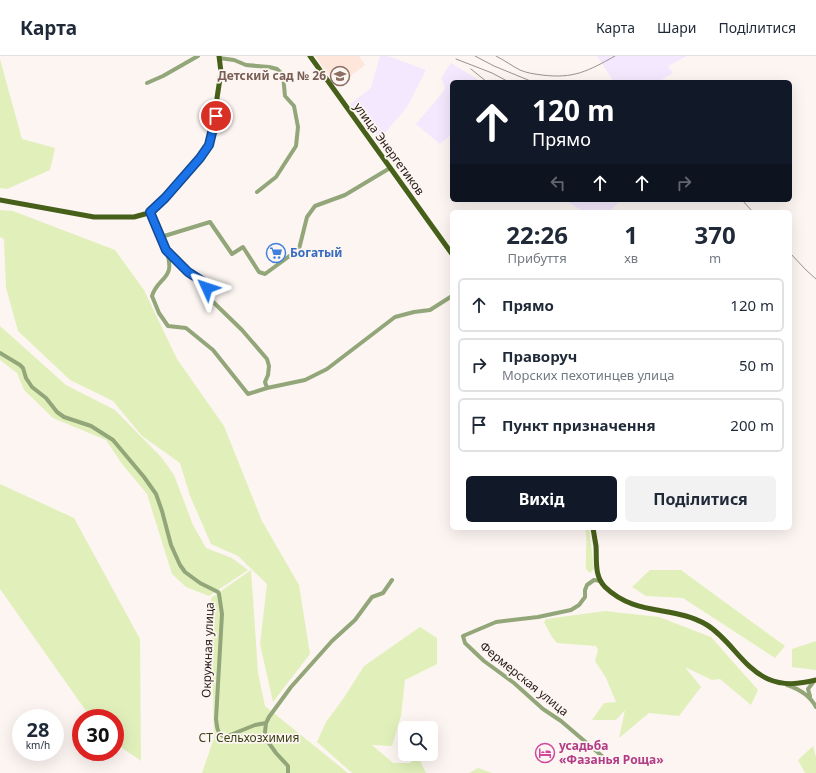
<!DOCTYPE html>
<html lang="uk">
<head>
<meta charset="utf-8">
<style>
  :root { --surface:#fff; --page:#f2f2f3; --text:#1f2937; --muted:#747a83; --line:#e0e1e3; --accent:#111827 }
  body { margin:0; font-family:"Noto Sans",sans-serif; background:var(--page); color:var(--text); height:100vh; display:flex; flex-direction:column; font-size:15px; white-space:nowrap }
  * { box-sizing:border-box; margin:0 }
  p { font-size:13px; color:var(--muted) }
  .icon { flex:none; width:22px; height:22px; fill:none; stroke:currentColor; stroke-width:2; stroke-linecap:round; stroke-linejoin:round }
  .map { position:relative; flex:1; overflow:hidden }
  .side { position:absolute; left:450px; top:154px; width:342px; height:320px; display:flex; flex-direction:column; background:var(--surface); border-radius:6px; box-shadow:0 4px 16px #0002 }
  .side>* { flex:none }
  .hud { position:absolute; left:450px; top:24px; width:342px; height:122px; border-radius:6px; box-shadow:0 4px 16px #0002; background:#111827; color:#fff; overflow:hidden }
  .controls { position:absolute; left:398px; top:665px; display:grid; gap:8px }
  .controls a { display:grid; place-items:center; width:40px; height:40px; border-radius:6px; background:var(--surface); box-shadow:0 4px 16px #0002; font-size:20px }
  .speed { position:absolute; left:12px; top:653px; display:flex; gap:8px; font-size:20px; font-weight:700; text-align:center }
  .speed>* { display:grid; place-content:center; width:52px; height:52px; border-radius:50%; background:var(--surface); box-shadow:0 4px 16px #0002; line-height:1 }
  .speed small { font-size:10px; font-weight:400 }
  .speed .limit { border:6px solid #d22; background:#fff; color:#111 }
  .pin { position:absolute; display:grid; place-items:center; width:34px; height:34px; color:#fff; margin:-17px; border:2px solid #fff; border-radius:50%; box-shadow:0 1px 4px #0007 }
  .me { position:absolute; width:44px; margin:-22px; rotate:312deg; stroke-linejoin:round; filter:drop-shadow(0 0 3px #0008) }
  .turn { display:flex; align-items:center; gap:14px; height:84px; padding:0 16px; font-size:18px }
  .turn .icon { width:52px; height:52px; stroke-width:2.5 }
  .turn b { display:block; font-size:28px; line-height:34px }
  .lanes { display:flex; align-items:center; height:38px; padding:0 16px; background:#0003; justify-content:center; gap:20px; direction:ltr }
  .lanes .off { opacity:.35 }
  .eta { display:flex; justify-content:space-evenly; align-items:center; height:68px; text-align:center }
  .eta b { font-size:24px; font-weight:700; line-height:28px }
  .cta { display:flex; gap:8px; margin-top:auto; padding:8px 16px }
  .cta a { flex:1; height:46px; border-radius:6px; background:var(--accent); color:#fff; font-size:16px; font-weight:700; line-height:46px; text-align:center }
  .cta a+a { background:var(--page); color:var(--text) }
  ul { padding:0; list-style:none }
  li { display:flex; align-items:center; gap:12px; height:54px; margin:0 8px 6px; padding:0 8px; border:2px solid var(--line); border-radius:6px }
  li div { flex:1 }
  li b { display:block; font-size:15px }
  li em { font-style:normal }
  header { display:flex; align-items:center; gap:24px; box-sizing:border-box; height:56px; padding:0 20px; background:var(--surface); border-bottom:1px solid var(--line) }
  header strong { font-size:19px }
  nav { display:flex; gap:22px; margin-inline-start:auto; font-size:14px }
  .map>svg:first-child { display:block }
</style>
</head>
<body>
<header>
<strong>Карта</strong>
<nav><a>Карта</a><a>Шари</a><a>Поділитися</a></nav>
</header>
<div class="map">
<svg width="816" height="717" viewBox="0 0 816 717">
  <rect width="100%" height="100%" fill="#fcf5f2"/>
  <!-- industrial -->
  <path fill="#f3e8fd" d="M380 0H388L426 14 407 51 380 83 350 48 371 32Z
    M597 0H687L668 10 673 17 658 26H614Z
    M451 7 477 23 479 26H452V78L440 88 416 68 444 35 445 31 441 22Z
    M565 144H620L610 156H584Z"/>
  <!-- built -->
  <path fill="#ffe6db" d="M315 0H359L365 9 337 30Z"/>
  <!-- green -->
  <path fill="#e1f0bb" d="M0 3 22 83 55 92 50 114 7 133 0 132Z
    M0 154 13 155 115 194 144 234 177 303 224 370 262 465 299 529 310 598 273 646 260 588 267 528 238 500 211 488 190 440 180 407 142 380 113 345 70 324 18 275 6 232 4 183 0 181Z
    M0 270 66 329 115 354 162 402 174 419 193 469 206 492 232 502 248 514 209 540 186 531 172 518 147 438 122 408 106 384 53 362 24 334 17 317 0 304Z
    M0 428 74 462 140 583 141 705 115 687V662H91L0 533Z
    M585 472H589L594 513 590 517 586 513C585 499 588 485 585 472Z
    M251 514 258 617 265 650 348 717H202L214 682 211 542Z
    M650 514H681L785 590 775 602 683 542 646 540 632 531Z
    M605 555 659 561 711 581 758 634 751 649 720 623 712 624 685 611 701 631 679 660 649 657 619 682 625 654 616 664H592L604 647 616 646 606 622 595 605 598 594 596 590 557 587 552 581 544 566 546 563Z
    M420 571 437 582V608L405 624 401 660 392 690 372 689 393 707H410L418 700 426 717H352L317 686 326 666 343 643 364 610Z
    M816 585V614L792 611V593Z
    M813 690 816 701V717H805L798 704Z
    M478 712 492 717H469Z"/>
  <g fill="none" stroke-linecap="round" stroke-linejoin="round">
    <!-- minor -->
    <path stroke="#92a679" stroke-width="4" d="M219 2 234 4 246 9 269 11 277 13 283 19 285 40 294 50 298 71 296 90 276 121 257 136
      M147 27 163 20 198 0
      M150 156 166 194 188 216 202 225 207 232 208 241 242 274 267 303 269 310 268 319 265 326 267 332
      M161 181 210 166 232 198 243 191 259 216 265 218 299 193 307 161 315 150 345 139 390 112
      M166 194C177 224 158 220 152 240L159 257 168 270 186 272 213 294 248 338 267 332 305 324 327 313 395 261 414 256 430 254 452 240
      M0 297 20 309 23 312 26 322 32 331 46 342 57 356 64 361 91 370 113 384 144 421 156 438 162 455 171 489 180 509 185 516 200 527 218 536 219 538 222 558 216 663C217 670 217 679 225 681L255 669 266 667
      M601 525 594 524 587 529 585 534V541L579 549 571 554 538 561 496 566 463 580 465 587 484 605 514 627 543 653 561 665 602 700
      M787 629C799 633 810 639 816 651
      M810 640 808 633 815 624
      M288 717V710L276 697 266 683 265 676 266 667 269 661 291 631 332 585 355 564 372 541 383 537 392 524"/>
    <!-- major -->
    <path stroke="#465f19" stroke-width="5" d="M310 0 452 198
      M0 144 94 161H134L145 158 150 156 165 142 195 108 209 89 214 70 218 50 217 42 221 16 219 0
      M593 472C594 478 595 484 596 490 597 504 594 520 605 531 636 561 674 549 707 569 730 583 743 612 768 623 784 630 800 628 816 624"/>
    <!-- rail -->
    <path stroke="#9b928e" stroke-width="1" d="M475 0 494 10 533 26
      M496 0C504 4 512 10 520 14 527 17 534 18 542 19 574 23 588 15 615 0
      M456 3 492 17 509 26
      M471 13 487 26
      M742 144 753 156
      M790 197 806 214 816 223"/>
  </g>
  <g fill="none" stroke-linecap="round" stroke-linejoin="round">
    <defs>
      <path id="route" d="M207 232 202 225 188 216 166 194 150 156 165 142 200 102 209 89 216 60"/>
    </defs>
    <!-- route casing -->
    <use href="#route" stroke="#114b97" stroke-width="10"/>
    <!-- route -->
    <use href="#route" stroke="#1a73e8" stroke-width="7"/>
  </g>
  <!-- icons -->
  <defs>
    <symbol id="school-ring" viewBox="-11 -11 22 22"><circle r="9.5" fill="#fcf5f2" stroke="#8d6e63" stroke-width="1.5"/><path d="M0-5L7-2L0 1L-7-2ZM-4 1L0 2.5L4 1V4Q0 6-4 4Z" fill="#8d6e63"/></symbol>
    <symbol id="supermarket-ring" viewBox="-11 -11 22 22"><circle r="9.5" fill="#fcf5f2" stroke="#3f7fe0" stroke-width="1.5"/><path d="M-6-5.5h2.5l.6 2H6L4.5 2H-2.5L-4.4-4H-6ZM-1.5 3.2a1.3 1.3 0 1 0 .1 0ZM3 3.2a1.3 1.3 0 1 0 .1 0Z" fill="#3f7fe0"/></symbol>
    <symbol id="hotel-ring" viewBox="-11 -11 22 22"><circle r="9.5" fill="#fcf5f2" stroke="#d1479c" stroke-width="1.5"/><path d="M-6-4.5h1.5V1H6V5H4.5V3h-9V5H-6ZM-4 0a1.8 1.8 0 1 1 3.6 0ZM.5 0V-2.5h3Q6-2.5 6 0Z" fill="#d1479c"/></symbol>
  </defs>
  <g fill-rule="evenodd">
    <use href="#school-ring" x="329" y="9" width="22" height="22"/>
    <use href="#supermarket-ring" x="265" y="186" width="22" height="22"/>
    <use href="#hotel-ring" x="534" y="686" width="22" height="22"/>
  </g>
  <g text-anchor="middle" stroke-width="3.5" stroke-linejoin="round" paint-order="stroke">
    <!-- education labels -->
    <g font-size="12" font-weight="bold" fill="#785e54" stroke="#fcf5f2" text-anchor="end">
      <text x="326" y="24">Детский сад № 26</text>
    </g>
    <!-- street labels -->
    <g font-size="12" fill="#261b15" stroke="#fcf5f2">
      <text transform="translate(389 93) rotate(54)" y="4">улица Энергетиков</text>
      <text transform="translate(208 594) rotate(-88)" y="4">Окружная улица</text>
      <text transform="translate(524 623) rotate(39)" y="4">Фермерская улица</text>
    </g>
    <!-- shop labels -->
    <g font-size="12" font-weight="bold" fill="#366cbe" stroke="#fcf5f2" text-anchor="start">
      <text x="290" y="201">Богатый</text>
    </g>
    <!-- park labels -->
    <g font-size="12" fill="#394313" stroke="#fcf5f2">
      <text x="249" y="686">СТ Сельхозхимия</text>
    </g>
    <!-- hotel labels -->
    <g font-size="12" font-weight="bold" fill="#b23c85" stroke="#fcf5f2" text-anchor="start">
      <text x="559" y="694">усадьба<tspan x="559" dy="14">«Фазанья Роща»</tspan></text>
    </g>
  </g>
</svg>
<div class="controls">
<a><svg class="icon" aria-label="search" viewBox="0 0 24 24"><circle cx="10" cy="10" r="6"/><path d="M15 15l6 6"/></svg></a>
</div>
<div class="speed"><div>28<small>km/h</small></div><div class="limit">30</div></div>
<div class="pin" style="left:216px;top:60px;background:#d93025"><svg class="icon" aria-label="arrive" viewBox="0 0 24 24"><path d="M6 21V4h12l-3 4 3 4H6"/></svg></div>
<svg class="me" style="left:207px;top:232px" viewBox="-20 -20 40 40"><path d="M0-17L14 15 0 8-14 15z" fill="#1a73e8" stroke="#fff" stroke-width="4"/></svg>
<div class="hud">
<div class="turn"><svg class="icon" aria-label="ahead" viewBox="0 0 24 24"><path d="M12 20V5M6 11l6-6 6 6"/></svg><div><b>120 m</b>Прямо</div></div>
<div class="lanes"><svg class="icon off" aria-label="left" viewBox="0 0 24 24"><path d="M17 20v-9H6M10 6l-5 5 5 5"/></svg><svg class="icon" aria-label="ahead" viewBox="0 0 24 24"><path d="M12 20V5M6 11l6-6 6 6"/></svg><svg class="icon" aria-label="ahead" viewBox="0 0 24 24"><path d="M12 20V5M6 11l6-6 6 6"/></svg><svg class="icon off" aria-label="right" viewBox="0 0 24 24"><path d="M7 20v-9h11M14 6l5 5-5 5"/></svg></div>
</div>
<section class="side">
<div class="eta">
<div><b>22:26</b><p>Прибуття</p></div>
<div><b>1</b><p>хв</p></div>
<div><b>370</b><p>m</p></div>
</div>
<ul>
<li><svg class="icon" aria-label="ahead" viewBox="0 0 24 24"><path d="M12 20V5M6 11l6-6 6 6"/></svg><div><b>Прямо</b></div><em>120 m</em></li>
<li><svg class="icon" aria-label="right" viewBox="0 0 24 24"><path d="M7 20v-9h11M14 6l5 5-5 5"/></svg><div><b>Праворуч</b><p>Морских пехотинцев улица</p></div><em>50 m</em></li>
<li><svg class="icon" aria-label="arrive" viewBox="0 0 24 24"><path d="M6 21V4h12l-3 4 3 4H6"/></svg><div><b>Пункт призначення</b></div><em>200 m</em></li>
</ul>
<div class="cta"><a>Вихід</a><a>Поділитися</a></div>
</section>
</div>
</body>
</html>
